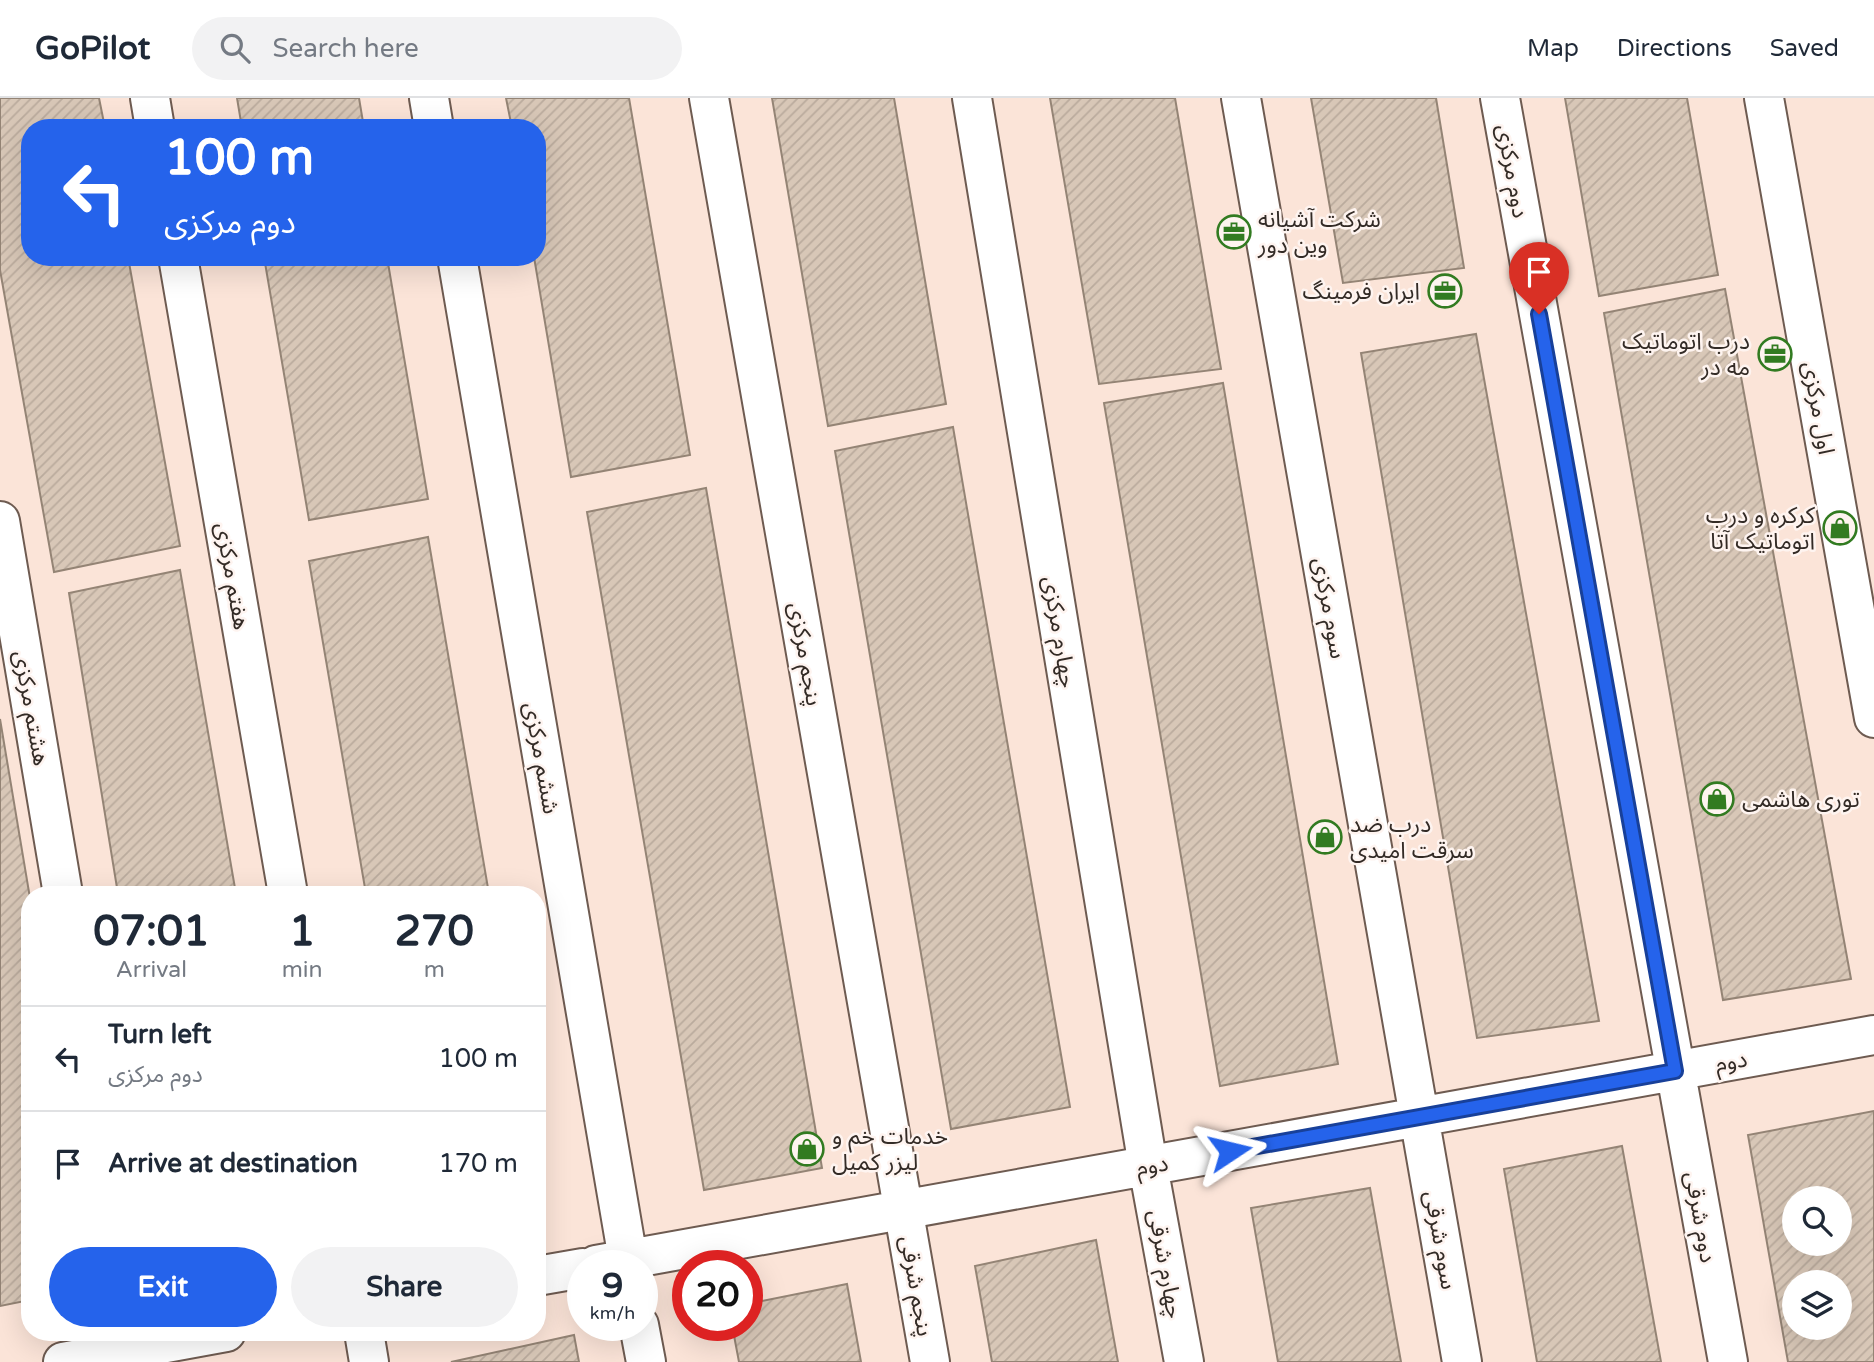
<!DOCTYPE html>
<html lang="en">
<head>
<meta charset="utf-8">
<style>
  :root { --surface:#fff; --page:#f2f2f3; --text:#1f2937; --muted:#747a83; --line:#e0e1e3; --accent:#2563eb }
  body { margin:0; font-family:"Varela Round","Noto Sans Arabic",sans-serif; background:var(--page); color:var(--text); height:100vh; display:flex; flex-direction:column; font-size:26px; white-space:nowrap }
  * { box-sizing:border-box; margin:0 }
  p { font-size:23px; color:var(--muted) }
  .icon { flex:none; width:38px; height:38px; fill:none; stroke:currentColor; stroke-width:2; stroke-linecap:round; stroke-linejoin:round }
  .map { position:relative; flex:1; overflow:hidden }
  .panel { position:absolute; left:21px; top:788px; width:525px; height:455px; display:flex; flex-direction:column; background:var(--surface); border-radius:28px; box-shadow:0 7px 28px #0002 }
  .panel>* { flex:none }
  .hud { position:absolute; left:21px; top:21px; width:525px; height:147px; border-radius:28px; box-shadow:0 7px 28px #0002; background:#2563eb; color:#fff; overflow:hidden }
  .buttons { position:absolute; left:1782px; top:1088px; display:grid; gap:14px }
  .buttons a { display:grid; place-items:center; width:70px; height:70px; border-radius:50%; background:var(--surface); box-shadow:0 7px 28px #0002; font-size:35px }
  .speed { position:absolute; left:567px; top:1152px; display:flex; gap:14px; font-size:35px; font-weight:700; text-align:center }
  .speed>* { display:grid; place-content:center; width:91px; height:91px; border-radius:50%; background:var(--surface); box-shadow:0 7px 28px #0002; line-height:1 }
  .speed small { font-size:18px; font-weight:400 }
  .speed .limit { border:10px solid #d22; background:#fff; color:#111 }
  .pin { position:absolute; display:grid; place-items:center; width:60px; height:60px; color:#fff; margin:-72px -30px; border-radius:50% 50% 50% 0; rotate:-45deg; box-shadow:0 0 7px #0007 }
  .pin .icon { rotate:45deg }
  .me { position:absolute; width:77px; margin:-38px; rotate:80deg; stroke-linejoin:round; filter:drop-shadow(0 0 5px #0008) }
  .turn { display:flex; align-items:center; gap:24px; height:147px; padding:0 28px; font-size:32px }
  .turn .icon { width:91px; height:91px; stroke-width:2.5 }
  .turn b { display:block; font-size:49px; line-height:60px }
  .eta { display:flex; justify-content:space-evenly; align-items:center; height:119px; text-align:center }
  .eta b { font-size:42px; font-weight:800; line-height:49px }
  .cta { display:flex; gap:14px; margin-top:auto; padding:14px 28px }
  .cta a { flex:1; height:80px; border-radius:42px; background:var(--accent); color:#fff; font-size:28px; font-weight:800; line-height:80px; text-align:center }
  .cta a+a { background:var(--page); color:var(--text) }
  ul { padding:0; list-style:none }
  li { display:flex; align-items:center; gap:21px; height:105px; padding:0 28px; border-top:2px solid var(--line) }
  li div { flex:1 }
  li b { display:block; font-size:26px }
  li em { font-style:normal }
  header { display:flex; align-items:center; gap:42px; box-sizing:border-box; height:98px; padding:0 35px; background:var(--surface); border-bottom:2px solid var(--line) }
  header strong { font-size:33px }
  nav { display:flex; gap:38px; margin-inline-start:auto; font-size:24px }
  .search { width:490px; height:63px; background:var(--page); display:flex; align-items:center; gap:18px; box-sizing:border-box; padding:0 24px; border-radius:38px; color:var(--muted); font-size:26px }
  .map>svg:first-child { display:block }
</style>
</head>
<body>
<header>
<strong>GoPilot</strong>
<div class="search"><svg class="icon" aria-label="search" viewBox="0 0 24 24"><circle cx="10" cy="10" r="6"/><path d="M15 15l6 6"/></svg>Search here</div>
<nav><a>Map</a><a>Directions</a><a>Saved</a></nav>
</header>
<div class="map">
<svg width="1874" height="1264" viewBox="0 0 1874 1264">
  <defs>
    <pattern id="building-hatch" width="6" height="6" patternUnits="userSpaceOnUse" patternTransform="scale(1.75)"><rect width="6" height="6" fill="#d8c7b7"/><path d="M-1 1l2-2M0 6l6-6M5 7l2-2" fill="none" stroke="#baab9d"/></pattern>
  </defs>
  <rect width="100%" height="100%" fill="#fbe4d8"/>
  <!-- building -->
  <path fill="url(#building-hatch)" stroke="#948475" stroke-width="2" fill-rule="evenodd" d="M0 0H99L105 30H30V159H128L180 448 54 474 0 172Z
    M237 0H359L364 30H242Z
    M506 0H629L690 357 571 379 534 159H537V30H512Z
    M772 0H894L946 306 828 328Z
    M1050 0H1175L1221 271 1099 286Z
    M1311 0H1436L1464 170 1343 185Z
    M1565 0H1687L1718 177 1599 198Z
    M264 159H387L428 401 309 422Z
    M1725 191 1851 881 1723 902 1604 215Z
    M1476 236 1599 923 1477 940 1361 255Z
    M1223 285 1338 966 1220 988 1104 305Z
    M953 329 1070 1009 951 1031 835 353Z
    M706 390 822 1070 704 1092 587 414Z
    M428 439 489 796H366L309 463Z
    M180 472 236 796H118L69 495Z
    M0 621 30 800V1202L0 1208Z
    M1874 1013V1264H1788L1748 1037ZM1794 1101H1839V1146H1794ZM1794 1185H1839V1230H1794Z
    M1622 1048 1661 1264H1537L1504 1071Z
    M537 1080 544 1120 537 1121Z
    M1370 1090 1401 1264H1278L1251 1110Z
    M1096 1142 1118 1264H992L975 1168Z
    M847 1186 861 1264H739L732 1227H747V1206Z
    M574 1237 579 1264H451Z"/>
  <g fill="none" stroke-linecap="round" stroke-linejoin="round">
    <defs>
      <path id="minor" d="M150 0 155 30
        M429 0 434 30
        M709 0 930 1264
        M972 0 1148 1068 1184 1264
        M1241 0 1462 1264
        M1500 0 1728 1264
        M1764 0 1874 620
        M178 159 288 796
        M457 159 629 1167
        M0 423 63 796
        M596 1167 1874 937
        M537 1178 583 1170
        M639 1227 646 1264
        M364 1234 369 1264
        M63 1264 226 1234"/>
    </defs>
    <!-- minor casing -->
    <use href="#minor" stroke="#6e5b51" stroke-width="42"/>
    <!-- minor -->
    <use href="#minor" stroke="#fff" stroke-width="38"/>
  </g>
  <g fill="none" stroke-linecap="round" stroke-linejoin="round">
    <defs>
      <path id="route" d="M1230 1053 1675 973 1539 216"/>
    </defs>
    <!-- route casing -->
    <use href="#route" stroke="#184099" stroke-width="18"/>
    <!-- route -->
    <use href="#route" stroke="#2563eb" stroke-width="12"/>
  </g>
  <!-- icons -->
  <defs>
    <symbol id="office-ring" viewBox="-11 -11 22 22"><circle r="9.5" fill="#fef4f0" stroke="#327b21" stroke-width="1.5"/><path d="M-6-3h4V-5.5h4V-3h4V5H-6ZM-1-4.5V-3h2v-1.5ZM-6 0V1H6V0Z" fill="#327b21"/></symbol>
    <symbol id="shop-ring" viewBox="-11 -11 22 22"><circle r="9.5" fill="#fef4f0" stroke="#327b21" stroke-width="1.5"/><path d="M-5-2.5h2.3a2.7 3.5 0 0 1 5.4 0H5L5.5 6h-11ZM-1.5-2.5h3a1.5 2.3 0 0 0-3 0Z" fill="#327b21"/></symbol>
  </defs>
  <g fill-rule="evenodd">
    <use href="#office-ring" x="1215" y="115" width="38" height="38"/>
    <use href="#office-ring" x="1426" y="174" width="38" height="38"/>
    <use href="#office-ring" x="1756" y="237" width="38" height="38"/>
    <use href="#shop-ring" x="1821" y="411" width="38" height="38"/>
    <use href="#shop-ring" x="1698" y="682" width="38" height="38"/>
    <use href="#shop-ring" x="1306" y="720" width="38" height="38"/>
    <use href="#shop-ring" x="788" y="1032" width="38" height="38"/>
  </g>
  <g text-anchor="middle" stroke-width="5" stroke-linejoin="round" paint-order="stroke">
    <!-- street labels -->
    <g font-size="23" fill="#332b26" stroke="#fef4f0">
      <text transform="translate(1513 73) rotate(80)" y="8">دوم مرکزی</text>
      <text transform="translate(1819 310) rotate(80)" y="8">اول مرکزی</text>
      <text transform="translate(233 478) rotate(80)" y="8">هفتم مرکزی</text>
      <text transform="translate(1330 510) rotate(80)" y="8">سوم مرکزی</text>
      <text transform="translate(1060 534) rotate(81)" y="8">چهارم مرکزی</text>
      <text transform="translate(806 556) rotate(80)" y="8">پنجم مرکزی</text>
      <text transform="translate(32 610) rotate(80)" y="8">هشتم مرکزی</text>
      <text transform="translate(542 660) rotate(80)" y="8">ششم مرکزی</text>
      <text transform="translate(1731 963) rotate(-10)" y="8">دوم</text>
      <text transform="translate(1152 1067) rotate(-10)" y="8">دوم</text>
      <text transform="translate(1701 1119) rotate(80)" y="8">دوم شرقی</text>
      <text transform="translate(1441 1142) rotate(80)" y="8">سوم شرقی</text>
      <text transform="translate(1166 1166) rotate(80)" y="8">چهارم شرقی</text>
      <text transform="translate(917 1188) rotate(80)" y="8">پنجم شرقی</text>
    </g>
    <!-- poi labels -->
    <g font-size="23" fill="#332b26" stroke="#fef4f0" text-anchor="start">
      <text x="1258" y="129">شرکت آشیانه<tspan x="1258" dy="26">وین دور</tspan></text>
      <text x="1420" y="201" text-anchor="end">ایران فرمینگ</text>
      <text x="1750" y="251" text-anchor="end">درب اتوماتیک<tspan x="1750" dy="26">مه در</tspan></text>
      <text x="1815" y="425" text-anchor="end">کرکره و درب<tspan x="1815" dy="26">اتوماتیک آتا</tspan></text>
      <text x="1742" y="709">توری هاشمی</text>
      <text x="1350" y="734">درب ضد<tspan x="1350" dy="26">سرقت امیدی</tspan></text>
      <text x="832" y="1046">خدمات خم و<tspan x="832" dy="26">لیزر کمیل</tspan></text>
    </g>
  </g>
</svg>
<div class="buttons">
<a><svg class="icon" aria-label="search" viewBox="0 0 24 24"><circle cx="10" cy="10" r="6"/><path d="M15 15l6 6"/></svg></a>
<a><svg class="icon" aria-label="layers" viewBox="0 0 24 24"><path d="M12 4l9 5-9 5-9-5zM3 14l9 5 9-5"/></svg></a>
</div>
<div class="speed"><div>9<small>km/h</small></div><div class="limit">20</div></div>
<div class="pin" style="left:1539px;top:216px;background:#d93025"><svg class="icon" aria-label="arrive" viewBox="0 0 24 24"><path d="M6 21V4h12l-3 4 3 4H6"/></svg></div>
<svg class="me" style="left:1230px;top:1053px" viewBox="-20 -20 40 40"><path d="M0-17L14 15 0 8-14 15z" fill="#2563eb" stroke="#fff" stroke-width="4"/></svg>
<div class="hud">
<div class="turn"><svg class="icon" aria-label="left" viewBox="0 0 24 24"><path d="M17 20v-9H6M10 6l-5 5 5 5"/></svg><div><b>100 m</b>دوم مرکزی</div></div>
</div>
<section class="panel">
<div class="eta">
<div><b>07:01</b><p>Arrival</p></div>
<div><b>1</b><p>min</p></div>
<div><b>270</b><p>m</p></div>
</div>
<ul>
<li><svg class="icon" aria-label="left" viewBox="0 0 24 24"><path d="M17 20v-9H6M10 6l-5 5 5 5"/></svg><div><b>Turn left</b><p>دوم مرکزی</p></div><em>100 m</em></li>
<li><svg class="icon" aria-label="arrive" viewBox="0 0 24 24"><path d="M6 21V4h12l-3 4 3 4H6"/></svg><div><b>Arrive at destination</b></div><em>170 m</em></li>
</ul>
<div class="cta"><a>Exit</a><a>Share</a></div>
</section>
</div>
</body>
</html>
